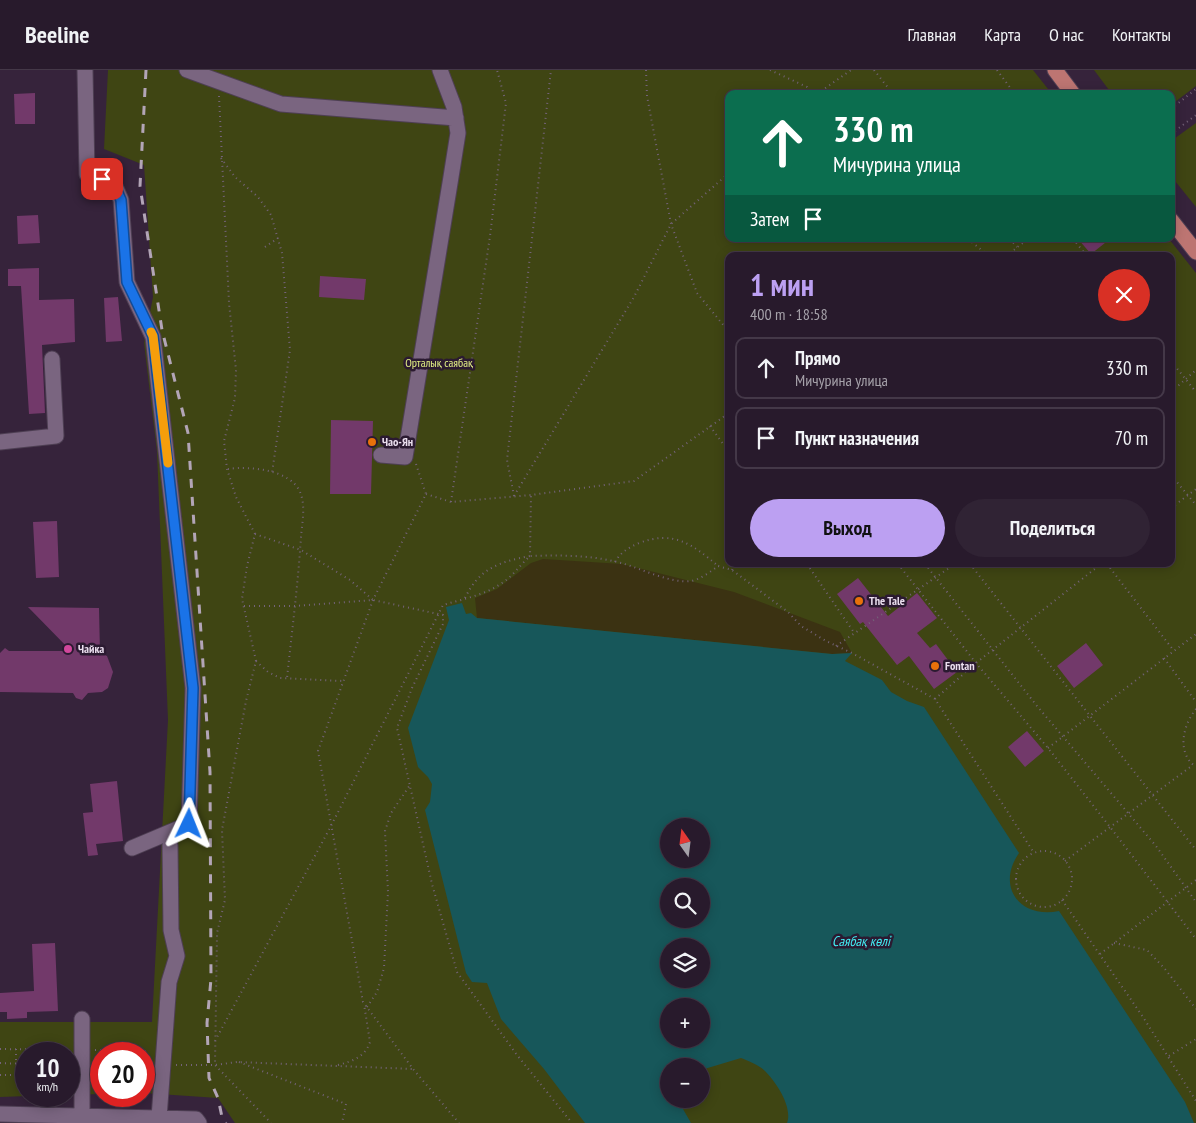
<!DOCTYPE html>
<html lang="ru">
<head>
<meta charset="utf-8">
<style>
  :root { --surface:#281a2c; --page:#302334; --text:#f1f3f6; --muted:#a5a1a9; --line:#443848; --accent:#bca0f2 }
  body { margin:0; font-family:"PT Sans Narrow",sans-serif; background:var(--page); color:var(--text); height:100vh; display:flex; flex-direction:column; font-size:19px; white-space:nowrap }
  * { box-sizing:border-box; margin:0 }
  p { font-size:16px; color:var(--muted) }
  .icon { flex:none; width:28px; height:28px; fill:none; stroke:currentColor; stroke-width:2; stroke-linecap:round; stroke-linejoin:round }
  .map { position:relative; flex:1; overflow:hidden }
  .drawer { position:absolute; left:725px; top:182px; width:450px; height:315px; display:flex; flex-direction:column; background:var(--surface); border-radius:10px; box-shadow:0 2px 12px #0003,0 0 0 1px var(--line) }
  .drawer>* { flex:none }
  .top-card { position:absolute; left:725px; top:20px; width:450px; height:152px; border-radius:10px; box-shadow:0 2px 12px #0003,0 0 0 1px var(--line); background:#0b6e4f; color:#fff; overflow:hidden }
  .needle { width:32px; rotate:346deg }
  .buttons { position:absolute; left:660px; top:748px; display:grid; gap:10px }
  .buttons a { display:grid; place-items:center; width:50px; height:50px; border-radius:50%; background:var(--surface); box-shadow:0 2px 12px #0003,0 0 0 1px var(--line); font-size:25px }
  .speed { position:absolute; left:15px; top:972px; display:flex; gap:10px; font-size:25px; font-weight:700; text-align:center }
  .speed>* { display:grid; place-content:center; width:65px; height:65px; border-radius:50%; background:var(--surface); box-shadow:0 2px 12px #0003,0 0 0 1px var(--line); line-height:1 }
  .speed small { font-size:12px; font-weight:400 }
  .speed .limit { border:8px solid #d22; background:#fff; color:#111 }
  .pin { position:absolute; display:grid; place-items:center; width:42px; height:42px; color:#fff; margin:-21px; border-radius:10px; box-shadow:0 2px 8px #0006 }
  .me { position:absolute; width:55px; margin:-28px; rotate:2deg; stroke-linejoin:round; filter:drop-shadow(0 0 4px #0008) }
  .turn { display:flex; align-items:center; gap:18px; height:105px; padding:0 25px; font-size:22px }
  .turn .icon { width:65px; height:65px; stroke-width:2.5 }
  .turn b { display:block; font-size:35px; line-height:42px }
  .then { display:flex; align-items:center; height:48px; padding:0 25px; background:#0003; gap:10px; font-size:19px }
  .round { display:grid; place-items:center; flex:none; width:52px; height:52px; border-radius:26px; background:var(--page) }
  .headline { display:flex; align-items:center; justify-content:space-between; height:85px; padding:0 25px }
  h1 { font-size:30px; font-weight:700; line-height:38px; color:var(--accent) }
  .primary-button { display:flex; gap:10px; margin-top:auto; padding:10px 25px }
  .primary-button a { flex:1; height:58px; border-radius:30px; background:var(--accent); color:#111; font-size:20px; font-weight:700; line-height:58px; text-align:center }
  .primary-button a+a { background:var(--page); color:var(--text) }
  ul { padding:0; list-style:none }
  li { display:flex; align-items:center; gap:15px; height:62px; margin:0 10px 8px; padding:0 15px; border:2px solid var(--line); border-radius:10px }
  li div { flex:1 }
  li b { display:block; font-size:19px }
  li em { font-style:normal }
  header { display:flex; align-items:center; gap:30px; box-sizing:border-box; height:70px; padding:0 25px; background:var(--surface); border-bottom:1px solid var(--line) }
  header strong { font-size:24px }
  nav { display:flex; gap:28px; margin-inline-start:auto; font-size:18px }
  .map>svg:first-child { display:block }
</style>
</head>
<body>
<header>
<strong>Beeline</strong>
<nav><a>Главная</a><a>Карта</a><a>О нас</a><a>Контакты</a></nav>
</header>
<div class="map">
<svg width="1196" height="1053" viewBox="0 0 1196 1053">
  <rect width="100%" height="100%" fill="#36233b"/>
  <!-- green -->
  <path fill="#3f4513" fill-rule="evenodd" d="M108 0H1033L1052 24H729V169H1169L1196 203V1053H235L218 1028 144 1023V984H101V1024L69 1025V984H26V1026H28L0 1027V952H152L168 650 157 382 144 273 153 227 144 95 104 79ZM729 186H1171V494H729ZM669 756H701V789H669ZM669 816H701V849H669ZM669 876H701V909H669ZM669 936H701V969H669ZM669 996H701V1029H669Z
    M1094 0H1196V16L1171 35V24H1112Z
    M1196 53V137L1171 106V71Z"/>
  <!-- sand -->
  <path fill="#3b3212" d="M543 489 622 494 734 522 840 562 852 583 832 584 477 548 475 528 497 519 531 493Z"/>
  <!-- water -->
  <path fill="#17575a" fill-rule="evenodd" d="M462 533 466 544 471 543 477 548 832 584 852 583 845 591 882 610 891 622 907 631 924 637 1019 783C996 816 1019 849 1059 841L1185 1032 1194 1053H787C793 1037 776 1012 765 1001 759 995 748 991 741 988L701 1000V996H669V1029H685L683 1039 691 1053H585L544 999 501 949 487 913 472 912 466 903 425 740 430 732 432 714 428 707 418 697 408 658 449 550 446 537ZM669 756H701V789H669ZM669 816H701V849H669ZM669 876H701V909H669ZM669 936H701V969H669Z"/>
  <!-- building -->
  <path fill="#72396a" d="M35 23V54H15L14 24Z
    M38 145 40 173 18 174 17 146Z
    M1078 169H1110L1091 184Z
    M39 198V230L74 229 75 272 42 275 45 343 29 344 21 216H8V199Z
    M320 206 366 209 364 230 319 227Z
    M118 227 122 271 106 272 104 228Z
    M331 350 373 351 371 424H330Z
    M57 451 59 507 36 508 33 452Z
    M858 508 888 546 917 523 937 548 917 563 930 578 936 574 957 602 934 619 909 586 897 595 863 552 860 554 837 524Z
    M28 537 99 538 100 583 107 586 113 602 108 618 102 622 88 623 82 630 76 628 73 623 0 622V583L5 578 9 581H71Z
    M1086 573 1103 595 1074 618 1057 596Z
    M1027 661 1044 681 1025 697 1008 677Z
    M117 711 123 771 96 774 98 785 88 786 83 743 93 742 90 714Z
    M55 873 58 941 27 942V948L7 949V942H0V923L34 921 32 874Z"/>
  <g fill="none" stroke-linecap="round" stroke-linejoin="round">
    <defs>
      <path id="minor" d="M85 0 87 104 115 116 121 130 127 212 153 267 193 618 189 754 132 778
        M187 0 281 34 456 48
        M0 372 56 366 52 289
        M381 385 405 387 451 107 458 63 454 37 440 0
        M82 949V1046
        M0 1044 196 1049 199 1053
        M159 1048 169 912 177 886 171 860 170 775"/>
      <path id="major" d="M1055 0 1073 24
        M1171 150 1196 182"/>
    </defs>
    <!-- minor casing -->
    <use href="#minor" stroke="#4e3f53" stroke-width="17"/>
    <!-- major casing -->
    <use href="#major" stroke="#4e3f53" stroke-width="17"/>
    <!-- path -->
    <path stroke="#746378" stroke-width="2" stroke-dasharray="1 4" stroke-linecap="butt" d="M646 0 647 26 671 154 697 223 729 262
      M770 0 807 17 814 24
      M874 0 893 24
      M997 0 1015 24
      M817 24 851 0
      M219 26 229 233 236 300 235 328 224 371 227 399 236 427 255 464 247 496 242 529 256 591 246 631 222 760 225 830 217 863 215 995 271 1053
      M1171 39 1196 19
      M1171 64 1196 45
      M221 88 235 107 258 127 271 145 282 183 290 280 272 403
      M968 169 989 186
      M1010 169 1017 177
      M1073 169 1087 186
      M265 177 278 168
      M1006 186 1028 169
      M1171 291 1196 322
      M1171 322 1196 300
      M710 356 729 382
      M416 394 426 424 373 530 318 681 363 932 413 999 459 1053
      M228 399C248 396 290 399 300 422 306 436 302 453 301 467 298 514 292 561 287 608
      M1171 405 1196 435
      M426 424 451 432 531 425 634 411 729 343
      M514 426 507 390 551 0
      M514 426 634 227 671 154 729 103
      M451 432 490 166 506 33 497 0
      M1171 438 1196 419
      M255 464 301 480 350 510 373 530
      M615 492C621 482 628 478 639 473 674 460 692 474 718 496
      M807 494 855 564
      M898 494 976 593 1048 678 1110 757 1196 869
      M925 494 1037 636 1156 776 1196 832
      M970 494 1196 780
      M1107 494 1174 581
      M732 500 735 494
      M465 528C479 499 498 492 530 486L531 425
      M244 536H295L373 530 443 545V554L412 618 397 658 432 814 457 902 517 985 572 1053
      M836 576 955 494
      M1164 588 1196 632
      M256 591 268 602 280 608 343 611
      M935 629 976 593 1101 494
      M1196 639C1183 655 1176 683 1196 697
      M1048 678 1196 564
      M1016 809a28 28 0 1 1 56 0a28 28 0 1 1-56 0Z
      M1065 791 1193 695
      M1062 830 1143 947 1196 1031
      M1114 873 1147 880 1165 899 1196 939
      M1100 884 1196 810
      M367 937 377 922 384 898 388 822 385 761 391 743 410 715
      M215 971 331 756 443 535C463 529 485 525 502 513 513 506 520 495 530 486 560 485 592 485 621 493 640 498 671 514 691 511 701 509 710 502 718 496L732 500 788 542 801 556 826 571 852 583 935 629 1034 783
      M0 979 70 980
      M16 979V994
      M95 980 150 981
      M1169 986 1196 969
      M239 992 346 1034 342 1053
      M0 993 26 994
      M176 995H215L237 992 413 999
      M338 995C353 991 365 987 370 972L364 934
      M94 996H101
      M144 997H149
      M0 1005H26
      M96 1007H101"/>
    <!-- minor -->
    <use href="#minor" stroke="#7a6580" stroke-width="15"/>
    <!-- major -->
    <use href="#major" stroke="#bd7572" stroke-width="15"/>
    <!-- rail -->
    <path stroke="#b3a5b7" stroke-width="3" stroke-dasharray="9 9" stroke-linecap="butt" d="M146 0 140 116 162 260 188 363 210 702 211 909 207 953 209 1008 218 1028 222 1047 226 1053"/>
  </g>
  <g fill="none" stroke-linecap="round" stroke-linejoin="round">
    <defs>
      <path id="route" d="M102 109 115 116 121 130 127 212 153 266 193 618 189 754"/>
    </defs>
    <!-- route casing -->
    <use href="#route" stroke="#114b97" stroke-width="12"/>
    <!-- route -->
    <use href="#route" stroke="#1a73e8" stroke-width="9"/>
    <!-- slow -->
    <path stroke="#f59e0b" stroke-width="9" d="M151 262 153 266 168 393"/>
  </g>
  <!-- markers -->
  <g fill="#e8710a" stroke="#2b1a31" stroke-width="2">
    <circle cx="372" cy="372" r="5"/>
    <circle cx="859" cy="531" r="5"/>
    <circle cx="935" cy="596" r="5"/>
  </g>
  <circle fill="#d1479c" stroke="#2b1a31" stroke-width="2" cx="68" cy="579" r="5"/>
  <g text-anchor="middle" stroke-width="5" stroke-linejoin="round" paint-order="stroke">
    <!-- park labels -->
    <g font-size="12" fill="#e1ef83" stroke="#2b1a31">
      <text x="439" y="297">Орталық саябақ</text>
    </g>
    <!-- poi labels -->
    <g font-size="12" font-weight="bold" fill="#ebdfef" stroke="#2b1a31" text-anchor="start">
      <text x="382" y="376">Чао-Ян</text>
      <text x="869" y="535">The Tale</text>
      <text x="78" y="583">Чайка</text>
      <text x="945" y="600">Fontan</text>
    </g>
    <!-- water labels -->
    <g font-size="14" font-style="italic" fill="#42edf3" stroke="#2b1a31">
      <text x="861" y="876">Саябақ көлі</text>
    </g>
  </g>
</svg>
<div class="buttons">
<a><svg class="needle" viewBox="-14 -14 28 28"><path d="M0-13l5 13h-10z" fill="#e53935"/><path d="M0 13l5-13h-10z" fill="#a5a1a9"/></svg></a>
<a><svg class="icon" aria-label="search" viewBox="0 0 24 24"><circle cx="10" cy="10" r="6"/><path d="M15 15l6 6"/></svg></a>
<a><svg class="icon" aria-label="layers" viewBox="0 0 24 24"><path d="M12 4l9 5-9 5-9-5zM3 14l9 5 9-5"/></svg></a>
<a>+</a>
<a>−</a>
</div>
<div class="speed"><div>10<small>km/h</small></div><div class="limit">20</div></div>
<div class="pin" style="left:102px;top:109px;background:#d93025"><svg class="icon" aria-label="arrive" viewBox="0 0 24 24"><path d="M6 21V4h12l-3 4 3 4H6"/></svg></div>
<svg class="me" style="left:189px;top:754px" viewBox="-20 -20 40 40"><path d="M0-17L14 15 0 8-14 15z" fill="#1a73e8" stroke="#fff" stroke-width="4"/></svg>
<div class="top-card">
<div class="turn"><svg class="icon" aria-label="ahead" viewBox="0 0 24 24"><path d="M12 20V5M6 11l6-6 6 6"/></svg><div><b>330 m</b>Мичурина улица</div></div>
<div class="then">Затем<svg class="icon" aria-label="arrive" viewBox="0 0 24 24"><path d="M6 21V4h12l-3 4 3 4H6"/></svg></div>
</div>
<section class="drawer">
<div class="headline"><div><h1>1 мин</h1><p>400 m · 18:58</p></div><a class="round" style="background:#d93025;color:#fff"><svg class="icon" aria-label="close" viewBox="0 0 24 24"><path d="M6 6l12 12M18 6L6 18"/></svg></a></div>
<ul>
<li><svg class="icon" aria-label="ahead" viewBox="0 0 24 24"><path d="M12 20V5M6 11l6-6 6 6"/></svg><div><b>Прямо</b><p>Мичурина улица</p></div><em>330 m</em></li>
<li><svg class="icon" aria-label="arrive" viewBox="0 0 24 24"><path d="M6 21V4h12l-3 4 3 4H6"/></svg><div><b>Пункт назначения</b></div><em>70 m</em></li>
</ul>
<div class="primary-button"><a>Выход</a><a>Поделиться</a></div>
</section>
</div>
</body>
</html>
